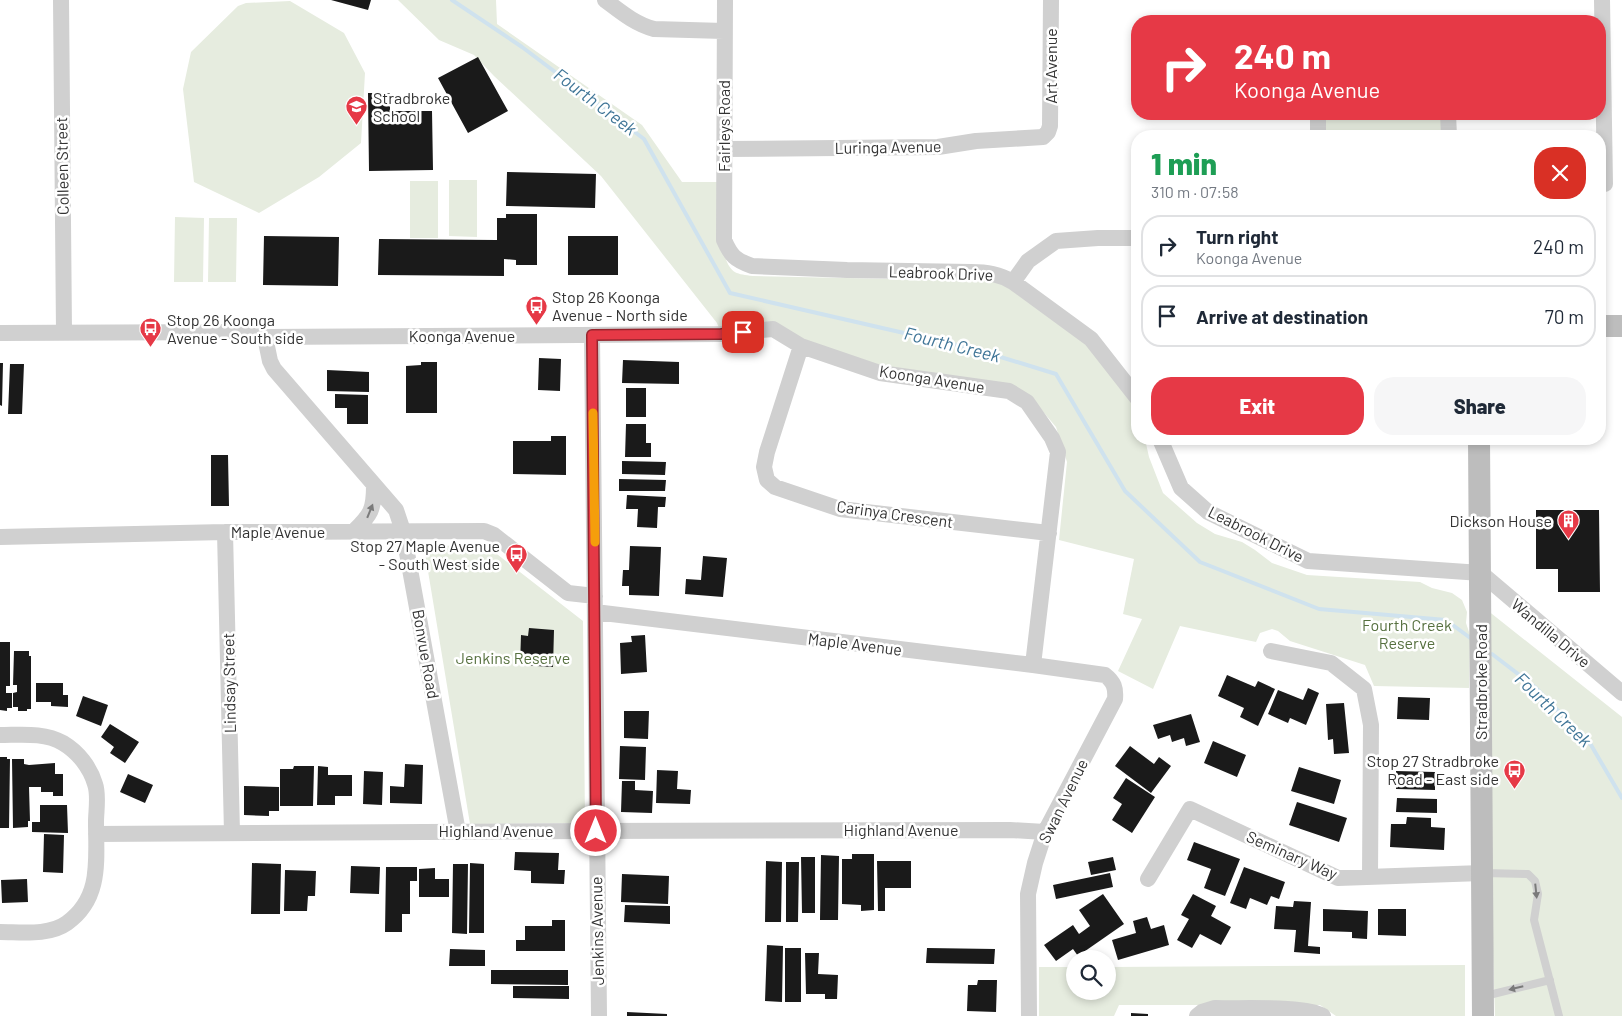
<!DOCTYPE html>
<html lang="en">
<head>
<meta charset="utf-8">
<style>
  :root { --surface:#fff; --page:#f6f6f7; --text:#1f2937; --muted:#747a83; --line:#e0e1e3; --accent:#e63946 }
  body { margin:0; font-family:Barlow,sans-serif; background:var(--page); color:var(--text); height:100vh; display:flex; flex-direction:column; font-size:19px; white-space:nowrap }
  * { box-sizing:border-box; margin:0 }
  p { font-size:16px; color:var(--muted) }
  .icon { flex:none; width:28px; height:28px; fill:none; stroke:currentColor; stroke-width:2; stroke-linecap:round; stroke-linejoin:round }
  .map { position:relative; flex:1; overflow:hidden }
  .sheet { position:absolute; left:1131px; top:130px; width:475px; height:315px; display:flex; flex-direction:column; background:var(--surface); border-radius:20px; box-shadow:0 2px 8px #0003 }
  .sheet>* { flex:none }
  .top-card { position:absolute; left:1131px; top:15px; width:475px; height:105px; border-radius:20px; box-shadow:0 2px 8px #0003; background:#e63946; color:#fff; overflow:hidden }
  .fabs { position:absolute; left:1066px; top:950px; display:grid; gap:10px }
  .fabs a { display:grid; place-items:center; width:50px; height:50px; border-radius:50%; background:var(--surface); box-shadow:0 2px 8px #0003; font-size:25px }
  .pin { position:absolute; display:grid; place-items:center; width:42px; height:42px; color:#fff; margin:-21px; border-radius:10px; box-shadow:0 2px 8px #0006 }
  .me { position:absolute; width:55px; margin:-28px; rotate:0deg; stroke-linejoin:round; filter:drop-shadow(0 0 4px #0008) }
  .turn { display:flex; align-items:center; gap:18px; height:105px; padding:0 20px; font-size:22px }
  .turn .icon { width:65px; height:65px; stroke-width:2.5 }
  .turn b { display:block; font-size:35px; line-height:42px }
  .round { display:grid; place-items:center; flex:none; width:52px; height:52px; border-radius:20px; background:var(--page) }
  .overview { display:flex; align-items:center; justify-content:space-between; height:85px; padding:0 20px }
  h1 { font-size:30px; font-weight:800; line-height:38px; color:#1e9e55 }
  .cta { display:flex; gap:10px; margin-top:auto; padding:10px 20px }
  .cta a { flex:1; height:58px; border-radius:20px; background:var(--accent); color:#fff; font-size:20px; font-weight:800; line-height:58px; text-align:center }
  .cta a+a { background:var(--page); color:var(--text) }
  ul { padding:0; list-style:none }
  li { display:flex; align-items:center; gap:15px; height:62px; margin:0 10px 8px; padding:0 10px; border:2px solid var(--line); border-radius:20px }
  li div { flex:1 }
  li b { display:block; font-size:19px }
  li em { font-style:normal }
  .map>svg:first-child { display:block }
</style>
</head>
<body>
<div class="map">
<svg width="1622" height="1016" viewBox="0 0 1622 1016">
  <rect width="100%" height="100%" fill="#fff"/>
  <!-- green -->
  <path fill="#e6ecdf" d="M398 0H496L497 24 642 125 682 182H723L725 257C731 274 737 274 753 276L986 281 997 282 1006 286 1089 342 1130 396 1137 411 1138 439H1145L1149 457 1163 493 1197 523 1215 534 1242 542 1255 550 1272 563 1307 575 1420 582 1432 588 1452 593 1462 600 1467 612 1466 623 1470 635 1469 688 1374 686 1365 665 1290 641 1278 631 1272 629 1260 633 1256 642 1180 626 1153 689 1118 671 1142 619 1123 614 1134 559 1059 540 1067 462 1056 427 1029 395 880 373 771 329 721 334 717 323 601 176 494 76 474 55 439 40Z
    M290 1 344 33 365 73 361 143 319 177 259 213 194 182 183 89 191 52 238 6 246 3Z
    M1322 114H1444V136H1323Z
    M449 180H477V237L449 236Z
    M410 181H438V238H410Z
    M175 217 204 218 203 282H174Z
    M209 218H237L236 282H208Z
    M484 544 583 621 585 823 470 824 424 547Z
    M1482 606 1622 717V1016H1495Z
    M1465 965V1016H1336L1320 1005H1119L1114 1016H1039V967H1075V991H1108V967Z"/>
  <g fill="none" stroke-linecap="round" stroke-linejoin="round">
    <!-- stream -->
    <path stroke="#cfe2ee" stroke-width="4" d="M452 0 522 47 644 139 730 293 978 350 1056 374 1125 491 1200 562 1319 609 1446 620 1473 640
      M1492 654 1535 687 1591 745 1622 798"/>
  </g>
  <!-- building -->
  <path fill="#1a1a1a" d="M331 0H371L368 10Z
    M478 57 508 111 468 133 438 78Z
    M368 93H390V111H432L433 170 369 171Z
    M507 172 596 174 595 208 506 206Z
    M506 214H537V265H516V260L504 259V276L378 275 379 239 497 240V218H506Z
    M264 236 339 237 338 286 263 285Z
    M568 236H618V275H568Z
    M539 358 561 359 560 391 538 390Z
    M623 360 679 362V384L622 383Z
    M421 362H437V413H406V366L421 365Z
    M0 363H3L2 406 0 405Z
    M10 364H24L22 414H8Z
    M327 370 369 372V392L327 391Z
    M626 388H646V417H626Z
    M335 394 368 395V424H347V408H335Z
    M626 424H646V443H651V457H625Z
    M551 436H566V475L513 474V441H551Z
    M211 455H228L229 506H211Z
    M622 461 666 462 665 475 622 474Z
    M619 479 666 480 665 491H619Z
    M627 495 666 497 665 507H658L657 528 637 527 638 509H626Z
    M1536 510H1599L1600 592H1558V569H1536Z
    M630 546 661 547 659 596 629 595V586H622L623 570H629Z
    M703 556 727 558 723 597 685 594 686 579 701 580Z
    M529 628 554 630 553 667 520 665 521 635 528 636Z
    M645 635 647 672 621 674 620 643 632 642 631 636Z
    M0 642H10V686H6V693H12V708H7V711L0 710Z
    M14 651H29V656H31V709H27V711H18V707H13V693L17 692V685H13Z
    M1227 675 1255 687 1258 681 1275 689 1258 726 1240 717 1244 708 1218 696Z
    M36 683H63V695H68V707L51 706V702H36Z
    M1308 688 1319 693 1306 725 1290 718 1288 723 1268 714 1278 690 1303 700Z
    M83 696 108 705 101 726 76 716Z
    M1398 697 1430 698 1429 720 1397 719Z
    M1344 703 1349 753 1334 754 1333 739 1328 740 1326 704Z
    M624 711H649L648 739 624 738Z
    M1191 714 1200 742 1186 746 1184 738 1172 742 1170 735 1158 739 1153 725Z
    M110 724 139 742 125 763 110 753 114 747 101 737Z
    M1213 741 1246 755 1237 777 1204 763Z
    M620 746 646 747 645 780 619 779Z
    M1130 746 1154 764 1159 757 1171 766 1151 793 1115 766Z
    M0 757H7V759H10L9 828H0Z
    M12 759H24V764L29 765 55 763V774H63V796H53V792H41V787H29L30 821H28V827L13 828Z
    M405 764 423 765 422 804 390 803V786L404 787Z
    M294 766H314L313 806H280V769H293Z
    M318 766 328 767V775H352V796H335V805H317Z
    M1299 767 1341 780 1334 804 1291 791Z
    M657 770 678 771 677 789 691 790 690 804 656 803Z
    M364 771 383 772 382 805 363 804Z
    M1396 771 1435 772V790L1396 789Z
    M128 774 153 785 145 803 120 792Z
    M1126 778 1155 797 1132 833 1112 820 1122 804 1113 798Z
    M622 781H635V790L653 791 652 813 621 812Z
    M244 786 279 787V811H269V816L244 815Z
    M1397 798 1437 799V813L1396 812Z
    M1297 802 1347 818 1339 842 1289 825Z
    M40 805H67L68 833 32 832V822H40Z
    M1407 817 1431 818V827L1445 828 1444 850 1390 847 1391 824H1406Z
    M44 834 64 835 63 873 43 872Z
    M1194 842 1240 859 1225 896 1204 888 1211 869 1187 860Z
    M515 852 559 853 558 870H565L564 884 531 883V871L514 870Z
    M852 854H874V910L861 911V905L842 904V859H852Z
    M821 855 839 856 838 920H820Z
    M801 857H815V913H802Z
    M1113 857 1116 870 1091 875 1088 862Z
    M766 861 782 862 781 922H765Z
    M877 861H911V888H885V911H878Z
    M786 862H799L798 922H786Z
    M252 863 281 864 280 914H251Z
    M470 863 484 864V933H469Z
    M453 864H468L467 934 452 933Z
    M351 866 380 867 379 894 350 893Z
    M386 867H417V881H410V914H402V932H385Z
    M1244 867 1285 882 1279 899 1271 896 1267 905 1250 898 1246 909 1230 903Z
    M435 868V879H449V897H419V869Z
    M285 870 316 871 315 896H308L307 911H284Z
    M1110 873 1113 887 1056 899 1053 885Z
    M622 874 669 876 668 904 621 902Z
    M27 879 28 902 2 903 1 880Z
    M1103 894 1124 924 1078 956 1073 949 1056 961 1044 945 1073 925 1079 934 1090 926 1079 910Z
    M1193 894 1216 906 1211 916 1231 927 1221 945 1200 934 1192 948 1177 940 1189 919 1181 915Z
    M1294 901 1311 902 1308 946 1320 947V954L1294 952 1296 930 1274 929 1276 906 1293 907Z
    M625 905 670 906V924L624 922Z
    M1323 909 1368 911 1367 939 1352 938V932L1323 931Z
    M1378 909H1406V936L1378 935Z
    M1147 917 1151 929 1164 925 1169 945 1118 960 1112 940 1136 933 1133 921Z
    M552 920H565V951H516V940H525V926H552Z
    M767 945 783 946 782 1002 765 1001Z
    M785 948H801V1002H785Z
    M927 948 995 949 994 964 926 963Z
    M450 949 485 950V966H449Z
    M805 953H819L818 974 838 975 837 999H825V994H806Z
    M491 970H568V985L491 984Z
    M978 980H997L996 1012 967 1011 968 985H977Z
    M513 986H569V999L513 998Z
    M627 1012 667 1014V1016H627Z
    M1131 1013 1148 1014V1016H1131Z"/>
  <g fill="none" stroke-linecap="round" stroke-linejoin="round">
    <!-- service -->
    <path stroke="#d0d0d0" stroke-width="8" d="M1484 873 1528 874 1535 881 1538 894 1534 920 1559 1016
      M1485 996 1550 980"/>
    <!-- minor -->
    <path stroke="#d0d0d0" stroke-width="16" d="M61 0 64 332
      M605 0C621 12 635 24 654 29L724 31
      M725 0 724 240C731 256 735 260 752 266L847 270 971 272C987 272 999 274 1013 282L1091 339 1138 399
      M1602 0 1605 184
      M1318 114V136
      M1448 114 1449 136
      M725 149 938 147 976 141 1043 137 1048 132 1050 126 1051 0
      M1013 282 1028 261 1056 241 1098 238H1138
      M0 333 232 332 265 337 721 334 773 329 801 346 880 373 1009 391 1027 402 1052 438 1058 452 1033 665
      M592 335 599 1016
      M265 337 270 361 274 369 396 510 403 531 458 832
      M801 346 767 452 764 467 767 480 775 487 840 509 1049 533
      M1160 439 1181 488 1208 512 1308 561 1481 573 1622 693
      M354 531C371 515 374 509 374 486
      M225 532 232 833
      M0 537 225 532 484 531 494 535 568 593 595 596
      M595 612 1033 665 1105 675C1114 682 1116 688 1115 699L1045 832 1035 863 1028 894 1029 1016
      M1271 651 1331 663 1364 689 1371 725 1370 877
      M0 735C21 735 44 732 63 743 78 752 90 767 95 784 99 795 96 811 96 822 96 860 102 898 67 923 49 936 21 932 0 932
      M96 834 587 831 1010 830 1045 832
      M1148 879 1190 809 1338 878 1482 873
      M1197 1016 1202 1012 1215 1008C1239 1009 1306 1005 1323 1016"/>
    <!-- secondary -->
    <path stroke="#bdbdbd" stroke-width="22" d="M1600 326H1622
      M1479 439 1483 1016"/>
  </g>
  <!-- one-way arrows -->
  <defs><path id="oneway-solid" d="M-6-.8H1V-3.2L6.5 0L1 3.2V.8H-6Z" transform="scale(1.25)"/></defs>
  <g fill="#7a7a7a">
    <use href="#oneway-solid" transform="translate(370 511) rotate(-68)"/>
    <use href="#oneway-solid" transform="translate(1536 891) rotate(84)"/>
    <use href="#oneway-solid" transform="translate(1516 988) rotate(166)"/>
  </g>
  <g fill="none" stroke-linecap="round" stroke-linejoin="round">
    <defs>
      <path id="route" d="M596 831 592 335 721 334 743 332"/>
    </defs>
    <!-- route casing -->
    <use href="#route" stroke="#96252e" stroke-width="12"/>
    <!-- route -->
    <use href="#route" stroke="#e63946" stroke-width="9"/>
    <!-- slow -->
    <path stroke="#f59e0b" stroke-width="9" d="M593 413 595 542"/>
  </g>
  <!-- icons -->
  <defs>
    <symbol id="school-pin" viewBox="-11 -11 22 30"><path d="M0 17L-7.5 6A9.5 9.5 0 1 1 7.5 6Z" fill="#e63946" stroke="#fff"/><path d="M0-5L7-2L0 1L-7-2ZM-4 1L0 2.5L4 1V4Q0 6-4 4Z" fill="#fff"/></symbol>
    <symbol id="bus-pin" viewBox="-11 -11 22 30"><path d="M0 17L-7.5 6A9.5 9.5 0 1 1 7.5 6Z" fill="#e63946" stroke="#fff"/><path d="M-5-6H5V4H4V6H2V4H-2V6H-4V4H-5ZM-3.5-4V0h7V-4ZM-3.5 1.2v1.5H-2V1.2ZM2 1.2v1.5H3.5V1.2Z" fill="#fff"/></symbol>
    <symbol id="building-pin" viewBox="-11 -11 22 30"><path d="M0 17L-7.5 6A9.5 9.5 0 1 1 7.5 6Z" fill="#e63946" stroke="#fff"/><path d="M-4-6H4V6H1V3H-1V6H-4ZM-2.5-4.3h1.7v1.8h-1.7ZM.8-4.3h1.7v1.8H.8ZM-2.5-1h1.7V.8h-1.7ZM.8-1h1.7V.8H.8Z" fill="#fff"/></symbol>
  </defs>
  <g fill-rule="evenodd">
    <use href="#school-pin" x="344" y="94" width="25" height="34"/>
    <use href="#bus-pin" x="524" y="294" width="25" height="34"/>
    <use href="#bus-pin" x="138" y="316" width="25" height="34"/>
    <use href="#building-pin" x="1556" y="508" width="25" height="34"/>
    <use href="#bus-pin" x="504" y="542" width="25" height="34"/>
    <use href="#bus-pin" x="1502" y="758" width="25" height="34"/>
  </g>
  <g text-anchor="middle" stroke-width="5" stroke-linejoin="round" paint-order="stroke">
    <!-- street labels -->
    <g font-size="16" fill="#333" stroke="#fff">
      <text transform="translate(1051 66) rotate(-90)" y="6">Art Avenue</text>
      <text transform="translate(724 126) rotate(-90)" y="6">Fairleys Road</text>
      <text transform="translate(888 147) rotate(-1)" y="6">Luringa Avenue</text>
      <text transform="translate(62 166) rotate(-91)" y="6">Colleen Street</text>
      <text transform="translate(941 273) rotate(2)" y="6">Leabrook Drive</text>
      <text x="462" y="342">Koonga Avenue</text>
      <text transform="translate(932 379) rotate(9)" y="6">Koonga Avenue</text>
      <text transform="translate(895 514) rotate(8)" y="6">Carinya Crescent</text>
      <text x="278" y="538">Maple Avenue</text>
      <text transform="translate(1256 534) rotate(27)" y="6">Leabrook Drive</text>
      <text transform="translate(1551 633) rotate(40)" y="6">Wandilla Drive</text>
      <text transform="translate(855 644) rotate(7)" y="6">Maple Avenue</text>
      <text transform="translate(426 654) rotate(80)" y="6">Bonvue Road</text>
      <text transform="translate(1481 682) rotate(-90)" y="6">Stradbroke Road</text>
      <text transform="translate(229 683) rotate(-91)" y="6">Lindsay Street</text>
      <text transform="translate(1063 801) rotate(-64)" y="6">Swan Avenue</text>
      <text x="901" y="836">Highland Avenue</text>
      <text x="496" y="837">Highland Avenue</text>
      <text transform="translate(1292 855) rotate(24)" y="6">Seminary Way</text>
      <text transform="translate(597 931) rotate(-91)" y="6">Jenkins Avenue</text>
    </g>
    <!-- poi labels -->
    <g font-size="16" fill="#333" stroke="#fff" text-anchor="start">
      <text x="373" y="104">Stradbroke<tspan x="373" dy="18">School</tspan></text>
      <text x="552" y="303">Stop 26 Koonga<tspan x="552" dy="18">Avenue - North side</tspan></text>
      <text x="167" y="326">Stop 26 Koonga<tspan x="167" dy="18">Avenue - South side</tspan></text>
      <text x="1552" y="527" text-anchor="end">Dickson House</text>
      <text x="500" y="552" text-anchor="end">Stop 27 Maple Avenue<tspan x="500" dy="18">- South West side</tspan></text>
      <text x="1499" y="767" text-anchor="end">Stop 27 Stradbroke<tspan x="1499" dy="18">Road - East side</tspan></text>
    </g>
    <!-- park labels -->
    <g font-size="16" fill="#56703f" stroke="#fff">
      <text x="1407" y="631">Fourth Creek<tspan x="1407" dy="18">Reserve</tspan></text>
      <text x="513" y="664">Jenkins Reserve</text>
    </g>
    <!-- water labels -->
    <g font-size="18" font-style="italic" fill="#3f7597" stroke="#fff">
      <text transform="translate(595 102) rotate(37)" y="6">Fourth Creek</text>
      <text transform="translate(952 345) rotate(14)" y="6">Fourth Creek</text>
      <text transform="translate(1553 710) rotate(44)" y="6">Fourth Creek</text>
    </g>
  </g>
</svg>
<div class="fabs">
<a><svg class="icon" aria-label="search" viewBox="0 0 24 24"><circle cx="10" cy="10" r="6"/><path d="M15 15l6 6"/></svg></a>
</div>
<div class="pin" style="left:743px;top:332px;background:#d93025"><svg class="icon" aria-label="arrive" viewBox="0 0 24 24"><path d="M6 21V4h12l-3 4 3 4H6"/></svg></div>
<svg class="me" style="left:596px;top:831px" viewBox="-20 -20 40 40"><circle r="17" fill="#e63946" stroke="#fff" stroke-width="3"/><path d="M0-11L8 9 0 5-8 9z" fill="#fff"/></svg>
<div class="top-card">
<div class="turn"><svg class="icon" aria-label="right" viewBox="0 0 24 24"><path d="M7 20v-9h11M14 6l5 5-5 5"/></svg><div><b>240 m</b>Koonga Avenue</div></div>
</div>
<section class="sheet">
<div class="overview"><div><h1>1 min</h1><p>310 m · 07:58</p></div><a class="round" style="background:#d93025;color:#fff"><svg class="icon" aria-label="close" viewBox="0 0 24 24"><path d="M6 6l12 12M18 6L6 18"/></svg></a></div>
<ul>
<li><svg class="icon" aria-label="right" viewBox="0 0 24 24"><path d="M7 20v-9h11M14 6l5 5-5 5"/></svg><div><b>Turn right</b><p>Koonga Avenue</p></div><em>240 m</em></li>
<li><svg class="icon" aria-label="arrive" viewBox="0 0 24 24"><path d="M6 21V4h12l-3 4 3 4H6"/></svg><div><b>Arrive at destination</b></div><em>70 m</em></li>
</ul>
<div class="cta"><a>Exit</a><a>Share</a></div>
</section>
</div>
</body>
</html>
